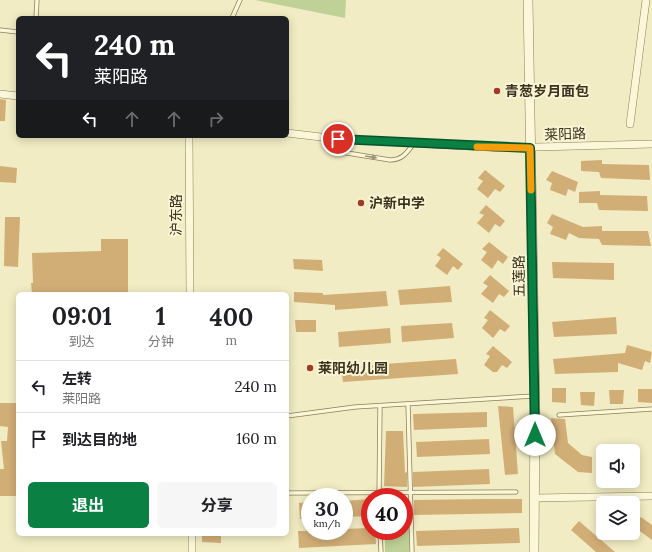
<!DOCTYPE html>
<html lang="zh">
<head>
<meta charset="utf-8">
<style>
  :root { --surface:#fff; --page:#f6f6f6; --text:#202124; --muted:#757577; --line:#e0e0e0; --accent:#0b8043 }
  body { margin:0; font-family:Lora,"Noto Sans SC",serif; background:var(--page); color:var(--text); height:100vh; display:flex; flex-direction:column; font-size:15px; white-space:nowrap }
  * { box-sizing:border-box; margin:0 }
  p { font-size:13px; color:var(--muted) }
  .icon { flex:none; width:22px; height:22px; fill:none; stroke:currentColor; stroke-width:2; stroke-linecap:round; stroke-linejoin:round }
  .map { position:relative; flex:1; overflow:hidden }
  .details { position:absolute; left:16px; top:292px; width:273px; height:244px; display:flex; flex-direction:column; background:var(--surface); border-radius:6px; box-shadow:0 2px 10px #0003 }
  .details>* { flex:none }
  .top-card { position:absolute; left:16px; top:16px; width:273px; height:122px; border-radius:6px; box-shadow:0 2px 10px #0003; background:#202124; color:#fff; overflow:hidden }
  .buttons { position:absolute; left:596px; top:444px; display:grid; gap:8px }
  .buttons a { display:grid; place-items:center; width:44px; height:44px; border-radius:6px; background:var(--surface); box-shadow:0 2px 10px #0003; font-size:20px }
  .speed { position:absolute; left:301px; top:488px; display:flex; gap:8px; font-size:20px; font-weight:700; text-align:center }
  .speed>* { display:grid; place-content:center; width:52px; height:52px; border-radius:50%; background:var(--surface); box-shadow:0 2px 10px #0003; line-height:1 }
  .speed small { font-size:10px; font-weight:400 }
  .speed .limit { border:6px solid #d22; background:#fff; color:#111 }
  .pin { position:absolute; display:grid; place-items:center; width:34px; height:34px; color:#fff; margin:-17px; border:2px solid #fff; border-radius:50%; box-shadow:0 1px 4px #0007 }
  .me { position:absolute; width:44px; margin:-22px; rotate:0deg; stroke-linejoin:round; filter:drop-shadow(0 0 3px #0008) }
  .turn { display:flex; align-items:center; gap:14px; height:84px; padding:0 12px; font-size:18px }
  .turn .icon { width:52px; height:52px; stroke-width:2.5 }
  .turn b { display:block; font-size:28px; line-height:34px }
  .lanes { display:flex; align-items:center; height:38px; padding:0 12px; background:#0003; justify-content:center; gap:20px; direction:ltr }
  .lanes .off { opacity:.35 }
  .eta { display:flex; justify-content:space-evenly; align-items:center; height:68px; text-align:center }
  .eta b { font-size:24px; font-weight:700; line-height:28px }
  .primary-button { display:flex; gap:8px; margin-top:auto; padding:8px 12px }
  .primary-button a { flex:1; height:46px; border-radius:6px; background:var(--accent); color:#fff; font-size:16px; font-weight:700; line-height:46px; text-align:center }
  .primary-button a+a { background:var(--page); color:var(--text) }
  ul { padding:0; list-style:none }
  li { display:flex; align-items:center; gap:12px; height:52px; padding:0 12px; border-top:1px solid var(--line) }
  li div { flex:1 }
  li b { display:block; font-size:15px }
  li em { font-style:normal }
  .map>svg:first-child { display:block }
</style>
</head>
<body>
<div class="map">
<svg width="652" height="552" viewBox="0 0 652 552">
  <rect width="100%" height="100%" fill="#f1ecc3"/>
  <!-- green -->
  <path fill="#bfd196" d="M255 0H346L345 18Z
    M404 520 409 521V552H385V531H404Z"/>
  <!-- building -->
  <path fill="#d2ae77" d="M0 99 6 100 5 121H0Z
    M602 160V164L649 165 650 180 601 178 599 172 581 171V161Z
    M0 166 17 168 16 183 0 182Z
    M485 170 505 186 500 192 495 189 488 198 477 189 483 181 478 178Z
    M552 171 578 182 575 192 568 189 566 196 550 190 552 183 546 180Z
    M600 191V195L647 196 648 211 599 210 597 203H579V192Z
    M486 205 505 221 500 227 495 224 489 233 477 223 484 215 479 213Z
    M552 214 583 227 602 226V231H648L651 246 602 245 599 239 579 238 569 233 566 240 550 234 553 227 547 223Z
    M5 217H20L18 267 4 266Z
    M101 239H128V294H32L31 283H33L32 253 101 251Z
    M489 242 508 257 503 264 498 260 492 269 481 260 487 252 482 249Z
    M443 248 463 264 458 270 453 266 447 275 435 266 441 258 437 255Z
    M293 259 322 260 323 271 294 269Z
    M552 262 614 263V280L553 278Z
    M490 275 509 291 504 297 499 294 493 303 481 294 488 286 483 283Z
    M450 286 452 302 400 305 398 290Z
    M386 291 388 306 335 310V305L294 302V292L323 293V295Z
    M490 310 510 326 505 332 500 329 493 338 482 328 488 320 484 318Z
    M616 317 617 334 554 337 552 322Z
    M295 320H316V332H296Z
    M452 323 454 338 402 342 401 326Z
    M390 328 391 343 339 347 338 332Z
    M627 345 652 352 650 363 645 361 642 370 618 363V372L555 374 553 359 625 353Z
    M493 346 512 362 507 368 502 365 497 372H493L484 365 490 356 486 354Z
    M456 359 458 374 343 382 341 367Z
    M552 388H566V403L552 402Z
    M638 389H652V403L638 402Z
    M609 390H624L623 404H610Z
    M580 392H595L594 406 581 405Z
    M0 403H18V496H0V469H4L1 441H7L8 427 0 426Z
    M498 406 513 407 518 474 505 475Z
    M487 412V427L414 430 413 414Z
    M551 418 565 419 568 443 582 455 592 457V473L578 472 555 454Z
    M386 431H403L405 473 407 472V487L384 486Z
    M489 439 490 454 417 457 416 442Z
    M489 469 490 484 413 487V472Z
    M370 499V516L344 517V501Z
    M484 499H522V513L414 515V500Z
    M404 500H407L408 515H404Z
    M310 502V519H300L299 503Z
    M641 517 652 525V540L633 526Z
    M579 521 615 552H596L571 530Z
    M370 528V531H375L376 544 299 548 298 531H344V529Z
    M519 528 520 543 417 546 416 531Z
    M202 534H221V543L202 542Z"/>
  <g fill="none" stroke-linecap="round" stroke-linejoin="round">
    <defs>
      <path id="service" d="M36 18 37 0
        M232 18 240 0
        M0 30 18 32
        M332 139 341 152 390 160C402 160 407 153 414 143
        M408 404 412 552
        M559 415 652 409
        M287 416 355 407 534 396
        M287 493 516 492
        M379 497 380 406
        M380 531 381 552"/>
      <path id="minor" d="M0 94 18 96
        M630 124 646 0
        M287 133 338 139 503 148 652 144
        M189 136 190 294
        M534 498 652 496
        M192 534V552"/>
      <path id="tertiary" d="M528 0 535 403 534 552"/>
    </defs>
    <!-- service casing -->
    <use href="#service" stroke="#8d7e58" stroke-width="5"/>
    <!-- minor casing -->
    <use href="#minor" stroke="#8d7e58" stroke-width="8"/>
    <!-- tertiary casing -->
    <use href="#tertiary" stroke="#8d7e58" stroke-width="10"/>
    <!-- service -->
    <use href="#service" stroke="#fbf7d8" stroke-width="3.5"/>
    <!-- minor -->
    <use href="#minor" stroke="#fbf7d8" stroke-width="7"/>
    <!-- tertiary -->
    <use href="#tertiary" stroke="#fbf7d8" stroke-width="9"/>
  </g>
  <!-- one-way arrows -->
  <defs><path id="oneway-solid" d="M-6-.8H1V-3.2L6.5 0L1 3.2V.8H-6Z"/></defs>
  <use fill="#9c947b" href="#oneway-solid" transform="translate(371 157) rotate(9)"/>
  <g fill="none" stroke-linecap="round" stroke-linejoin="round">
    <defs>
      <path id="route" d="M338 139 530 148 535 435"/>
    </defs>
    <!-- route casing -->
    <use href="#route" stroke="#07532c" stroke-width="10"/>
    <!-- route -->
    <use href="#route" stroke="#0b8043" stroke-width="7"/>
    <!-- slow -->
    <path stroke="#f59e0b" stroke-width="7" d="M477 147 530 148 531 190"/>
  </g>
  <!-- markers -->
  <g fill="#a13a24" stroke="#f8f4d4" stroke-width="1.5">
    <circle cx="497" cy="91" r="4"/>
    <circle cx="361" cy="203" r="4"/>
    <circle cx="310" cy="368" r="4"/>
  </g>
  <g text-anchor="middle" stroke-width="4" stroke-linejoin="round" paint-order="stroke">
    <!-- poi labels -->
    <g font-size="14" font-weight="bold" fill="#3c321e" stroke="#f8f4d4" text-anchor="start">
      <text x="505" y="96">青葱岁月面包</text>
      <text x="369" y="208">沪新中学</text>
      <text x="318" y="373">莱阳幼儿园</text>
    </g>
    <!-- street labels -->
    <g font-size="14" fill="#3c321e" stroke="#f8f4d4">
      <text transform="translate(565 134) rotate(-2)" y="5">莱阳路</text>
      <text transform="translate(176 215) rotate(-90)" y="5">沪东路</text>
      <text transform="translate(519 276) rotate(-91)" y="5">五莲路</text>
    </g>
  </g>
</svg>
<div class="buttons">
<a><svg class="icon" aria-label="sound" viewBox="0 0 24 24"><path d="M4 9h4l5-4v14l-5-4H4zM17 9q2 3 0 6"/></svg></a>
<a><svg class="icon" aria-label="layers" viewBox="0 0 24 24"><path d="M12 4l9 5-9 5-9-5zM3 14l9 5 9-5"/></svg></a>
</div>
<div class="speed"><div>30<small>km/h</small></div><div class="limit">40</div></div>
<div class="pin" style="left:338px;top:139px;background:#d93025"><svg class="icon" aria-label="arrive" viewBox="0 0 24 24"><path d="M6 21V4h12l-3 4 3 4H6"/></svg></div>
<svg class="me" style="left:535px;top:435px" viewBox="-20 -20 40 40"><circle r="19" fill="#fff"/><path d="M0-13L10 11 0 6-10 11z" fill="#0b8043"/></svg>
<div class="top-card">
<div class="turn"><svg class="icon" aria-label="left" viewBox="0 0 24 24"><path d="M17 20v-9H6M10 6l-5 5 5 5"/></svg><div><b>240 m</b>莱阳路</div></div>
<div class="lanes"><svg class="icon" aria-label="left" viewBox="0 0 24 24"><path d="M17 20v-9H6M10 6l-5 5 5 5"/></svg><svg class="icon off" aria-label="ahead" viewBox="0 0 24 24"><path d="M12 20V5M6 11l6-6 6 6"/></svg><svg class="icon off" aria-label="ahead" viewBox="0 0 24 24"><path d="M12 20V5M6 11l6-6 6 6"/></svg><svg class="icon off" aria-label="right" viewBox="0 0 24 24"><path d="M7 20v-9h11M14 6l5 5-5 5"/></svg></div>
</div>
<section class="details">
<div class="eta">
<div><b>09:01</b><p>到达</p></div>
<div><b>1</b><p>分钟</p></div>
<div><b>400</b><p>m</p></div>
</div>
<ul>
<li><svg class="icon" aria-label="left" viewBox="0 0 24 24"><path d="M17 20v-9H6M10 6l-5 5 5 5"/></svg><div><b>左转</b><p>莱阳路</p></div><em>240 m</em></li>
<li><svg class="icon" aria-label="arrive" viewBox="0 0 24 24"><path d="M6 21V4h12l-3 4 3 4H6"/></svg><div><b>到达目的地</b></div><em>160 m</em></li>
</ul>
<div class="primary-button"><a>退出</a><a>分享</a></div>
</section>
</div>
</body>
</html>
